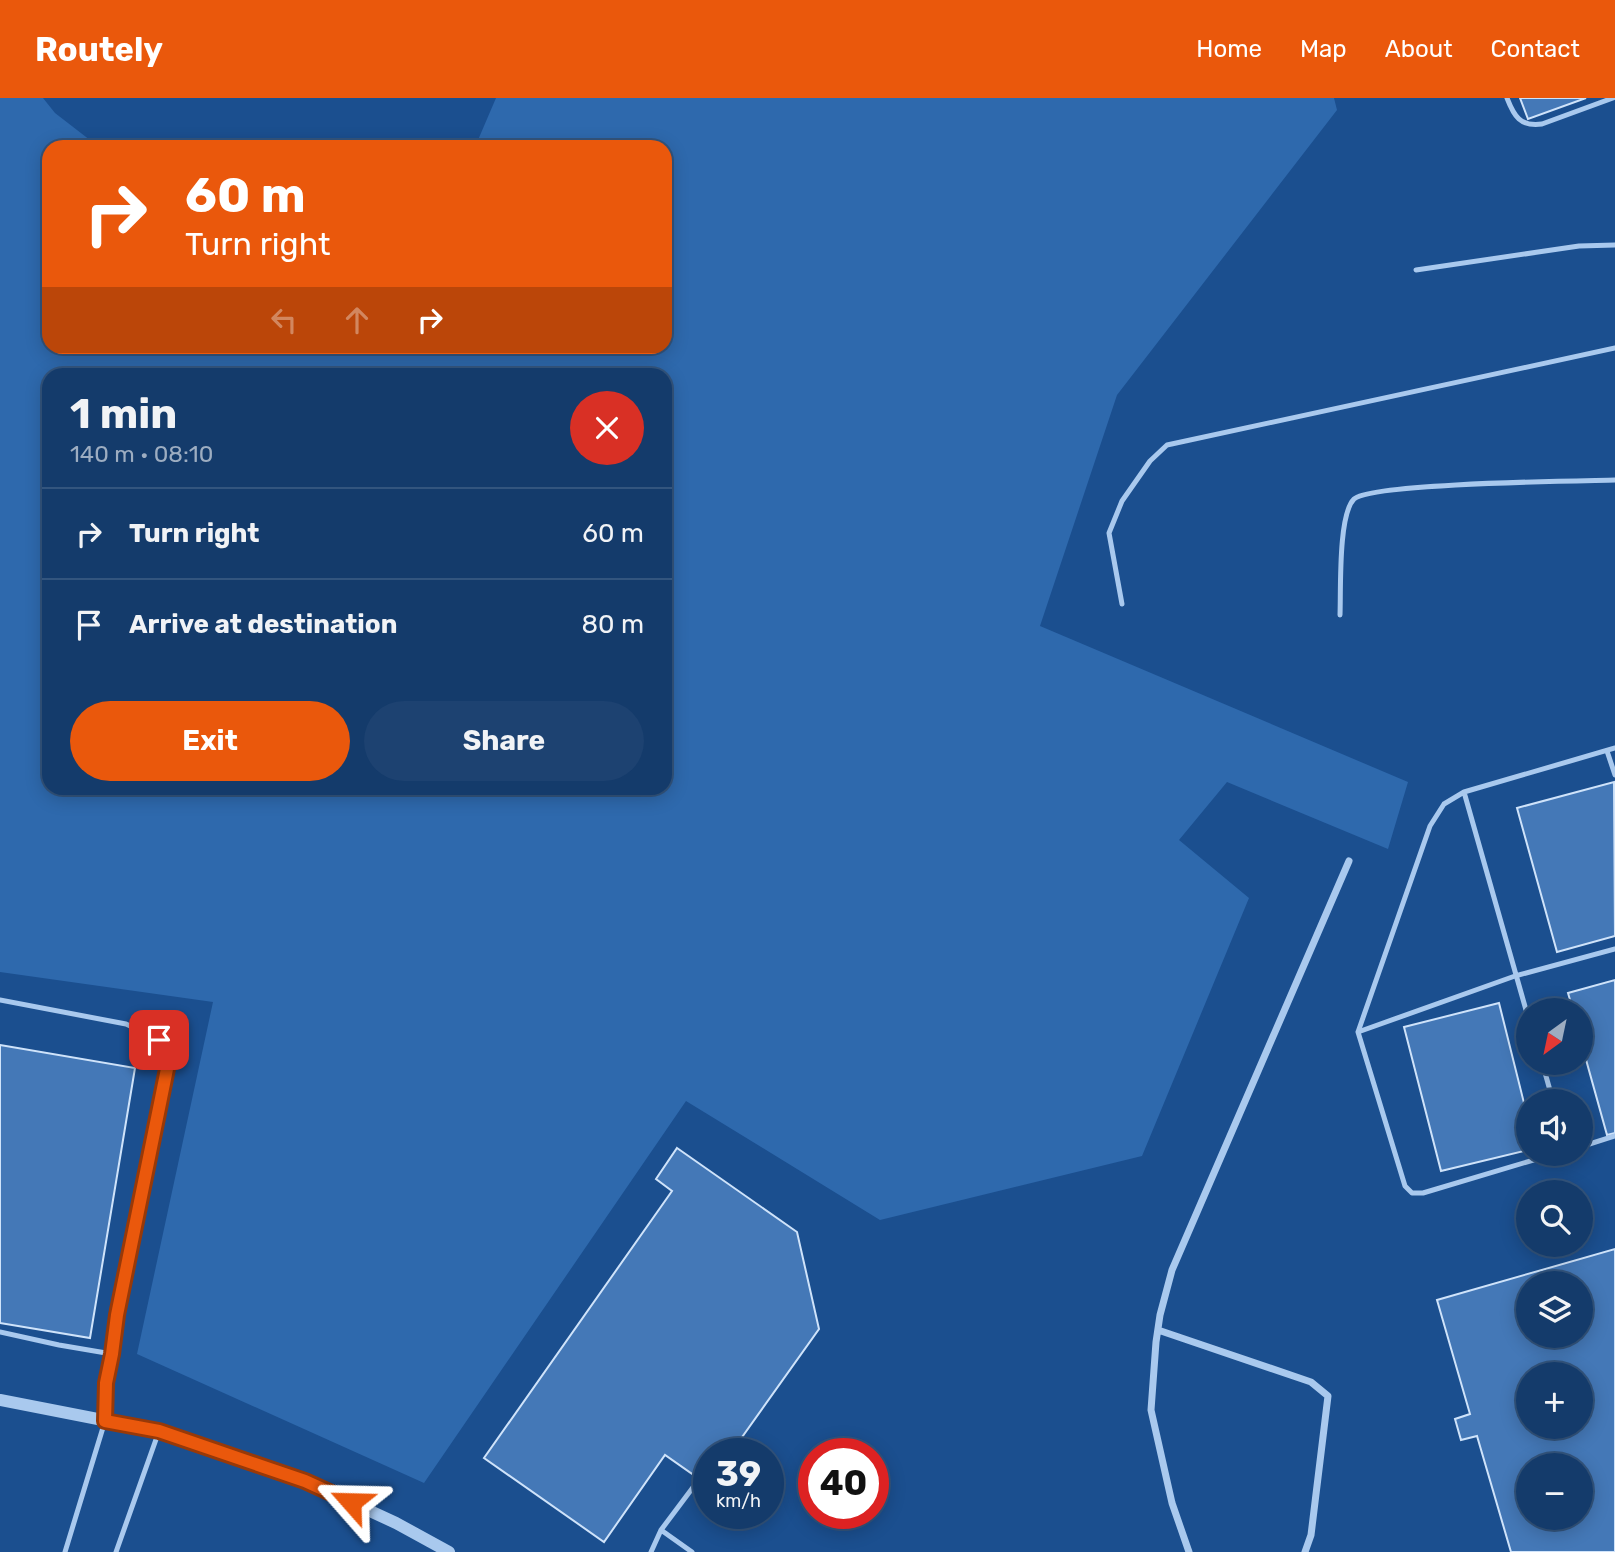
<!DOCTYPE html>
<html lang="en">
<head>
<meta charset="utf-8">
<style>
  :root { --surface:#143b6b; --page:#1d4271; --text:#f1f3f6; --muted:#9dadc1; --line:#33557e; --accent:#ea580c }
  body { margin:0; font-family:Rubik,sans-serif; background:var(--page); color:var(--text); height:100vh; display:flex; flex-direction:column; font-size:26px; white-space:nowrap }
  * { box-sizing:border-box; margin:0 }
  p { font-size:23px; color:var(--muted) }
  .icon { flex:none; width:38px; height:38px; fill:none; stroke:currentColor; stroke-width:2; stroke-linecap:round; stroke-linejoin:round }
  .map { position:relative; flex:1; overflow:hidden }
  .side { position:absolute; left:42px; top:270px; width:630px; height:427px; display:flex; flex-direction:column; background:var(--surface); border-radius:21px; box-shadow:0 4px 18px #0003,0 0 0 2px var(--line) }
  .side>* { flex:none }
  .banner { position:absolute; left:42px; top:42px; width:630px; height:214px; border-radius:21px; box-shadow:0 4px 18px #0003,0 0 0 2px var(--line); background:#ea580c; color:#fff; overflow:hidden }
  .needle { width:46px; rotate:213deg }
  .fabs { position:absolute; left:1516px; top:900px; display:grid; gap:14px }
  .fabs a { display:grid; place-items:center; width:77px; height:77px; border-radius:50%; background:var(--surface); box-shadow:0 4px 18px #0003,0 0 0 2px var(--line); font-size:35px }
  .speed { position:absolute; left:693px; top:1340px; display:flex; gap:14px; font-size:35px; font-weight:700; text-align:center }
  .speed>* { display:grid; place-content:center; width:91px; height:91px; border-radius:50%; background:var(--surface); box-shadow:0 4px 18px #0003,0 0 0 2px var(--line); line-height:1 }
  .speed small { font-size:18px; font-weight:400 }
  .speed .limit { border:10px solid #d22; background:#fff; color:#111 }
  .pin { position:absolute; display:grid; place-items:center; width:60px; height:60px; color:#fff; margin:-30px; border-radius:14px; box-shadow:0 4px 10px #0006 }
  .me { position:absolute; width:77px; margin:-38px; rotate:295deg; stroke-linejoin:round; filter:drop-shadow(0 0 5px #0008) }
  .turn { display:flex; align-items:center; gap:24px; height:147px; padding:0 28px; font-size:32px }
  .turn .icon { width:91px; height:91px; stroke-width:2.5 }
  .turn b { display:block; font-size:49px; line-height:60px }
  .lanes { display:flex; align-items:center; height:66px; padding:0 28px; background:#0003; justify-content:center; gap:35px; direction:ltr }
  .lanes .off { opacity:.35 }
  .round { display:grid; place-items:center; flex:none; width:74px; height:74px; border-radius:37px; background:var(--page) }
  .overview { display:flex; align-items:center; justify-content:space-between; height:119px; padding:0 28px }
  h1 { font-size:42px; font-weight:700; line-height:52px }
  .button { display:flex; gap:14px; margin-top:auto; padding:14px 28px }
  .button a { flex:1; height:80px; border-radius:42px; background:var(--accent); color:#fff; font-size:28px; font-weight:700; line-height:80px; text-align:center }
  .button a+a { background:var(--page); color:var(--text) }
  ul { padding:0; list-style:none }
  li { display:flex; align-items:center; gap:21px; height:91px; padding:0 28px; border-top:2px solid var(--line) }
  li div { flex:1 }
  li b { display:block; font-size:26px }
  li em { font-style:normal }
  header { display:flex; align-items:center; gap:42px; box-sizing:border-box; height:98px; padding:0 35px; background:var(--accent); color:#fff }
  header strong { font-size:33px }
  nav { display:flex; gap:38px; margin-inline-start:auto; font-size:24px }
  .map>svg:first-child { display:block }
</style>
</head>
<body>
<header>
<strong>Routely</strong>
<nav><a>Home</a><a>Map</a><a>About</a><a>Contact</a></nav>
</header>
<div class="map">
<svg width="1615" height="1454" viewBox="0 0 1615 1454">
  <rect width="100%" height="100%" fill="#1b4f8f"/>
  <!-- green -->
  <path fill="#2e69ad" fill-rule="evenodd" d="M0 0H43L55 15 99 49H49V248H665V49H475L496 0H1334L1337 12 1117 297 1040 528 1408 684 1388 751 1227 684 1179 742 1249 800 1142 1058 880 1122 686 1003 424 1385 137 1256 213 904 0 874ZM49 276H665V690H49Z"/>
  <!-- building -->
  <path fill="#4478b7" stroke="#cfe3fa" stroke-width="2" fill-rule="evenodd" d="M1520 0H1586L1528 21Z
    M1614 684 1615 838 1557 854 1517 710Z
    M1615 882V1035L1607 1037 1580 940V912H1573L1568 895Z
    M1499 905 1528 1021V1052L1441 1073 1404 929Z
    M0 947 135 970 90 1240 0 1225Z
    M677 1050 797 1134 819 1231 730 1356H709L708 1387 665 1357 604 1444 484 1360 672 1093 656 1081Z
    M1615 1151V1454H1511L1477 1338 1461 1342 1455 1321 1470 1316 1437 1202ZM1528 1185H1580V1237H1528ZM1528 1276H1580V1328H1528ZM1528 1367H1580V1419H1528Z"/>
  <g fill="none" stroke-linecap="round" stroke-linejoin="round">
    <!-- service -->
    <path stroke="#a9c9ee" stroke-width="5" d="M1507 0C1514 18 1520 29 1542 26L1613 0
      M1416 172 1579 148 1615 147
      M1122 506 1109 435 1122 403 1150 363 1167 347 1615 250
      M1340 517C1341 493 1338 417 1354 401 1370 385 1579 383 1615 382
      M1607 653 1615 677
      M1464 694 1444 706 1430 728 1358 934 1405 1088 1412 1095H1423L1557 1055
      M0 902 126 926 159 942 168 966 117 1217 112 1256 59 1247 0 1234
      M1528 919 1464 694 1615 650
      M1358 934 1515 878 1615 851
      M1542 964 1553 1003
      M1580 1049 1615 1038
      M661 1432 692 1454
      M65 1454 105 1323 106 1285 112 1256
      M116 1454 159 1333
      M651 1454 661 1432 694 1388"/>
    <!-- minor -->
    <path stroke="#a9c9ee" stroke-width="7" d="M1158 1232 1311 1284 1328 1298 1311 1437 1305 1454
      M1189 1454 1172 1405 1151 1312 1156 1244 1160 1217 1172 1172 1349 763"/>
    <!-- tertiary -->
    <path stroke="#a9c9ee" stroke-width="12" d="M0 1302 159 1333 305 1383 396 1425 449 1454"/>
  </g>
  <g fill="none" stroke-linecap="round" stroke-linejoin="round">
    <defs>
      <path id="route" d="M159 942 168 966 117 1217 112 1256 106 1285 105 1323 159 1333 305 1383 351 1404"/>
    </defs>
    <!-- route casing -->
    <use href="#route" stroke="#983908" stroke-width="18"/>
    <!-- route -->
    <use href="#route" stroke="#ea580c" stroke-width="12"/>
  </g>
</svg>
<div class="fabs">
<a><svg class="needle" viewBox="-14 -14 28 28"><path d="M0-13l5 13h-10z" fill="#e53935"/><path d="M0 13l5-13h-10z" fill="#9dadc1"/></svg></a>
<a><svg class="icon" aria-label="sound" viewBox="0 0 24 24"><path d="M4 9h4l5-4v14l-5-4H4zM17 9q2 3 0 6"/></svg></a>
<a><svg class="icon" aria-label="search" viewBox="0 0 24 24"><circle cx="10" cy="10" r="6"/><path d="M15 15l6 6"/></svg></a>
<a><svg class="icon" aria-label="layers" viewBox="0 0 24 24"><path d="M12 4l9 5-9 5-9-5zM3 14l9 5 9-5"/></svg></a>
<a>+</a>
<a>−</a>
</div>
<div class="speed"><div>39<small>km/h</small></div><div class="limit">40</div></div>
<div class="pin" style="left:159px;top:942px;background:#d93025"><svg class="icon" aria-label="arrive" viewBox="0 0 24 24"><path d="M6 21V4h12l-3 4 3 4H6"/></svg></div>
<svg class="me" style="left:351px;top:1404px" viewBox="-20 -20 40 40"><path d="M0-17L14 15 0 8-14 15z" fill="#ea580c" stroke="#fff" stroke-width="4"/></svg>
<div class="banner">
<div class="turn"><svg class="icon" aria-label="right" viewBox="0 0 24 24"><path d="M7 20v-9h11M14 6l5 5-5 5"/></svg><div><b>60 m</b>Turn right</div></div>
<div class="lanes"><svg class="icon off" aria-label="left" viewBox="0 0 24 24"><path d="M17 20v-9H6M10 6l-5 5 5 5"/></svg><svg class="icon off" aria-label="ahead" viewBox="0 0 24 24"><path d="M12 20V5M6 11l6-6 6 6"/></svg><svg class="icon" aria-label="right" viewBox="0 0 24 24"><path d="M7 20v-9h11M14 6l5 5-5 5"/></svg></div>
</div>
<section class="side">
<div class="overview"><div><h1>1 min</h1><p>140 m · 08:10</p></div><a class="round" style="background:#d93025;color:#fff"><svg class="icon" aria-label="close" viewBox="0 0 24 24"><path d="M6 6l12 12M18 6L6 18"/></svg></a></div>
<ul>
<li><svg class="icon" aria-label="right" viewBox="0 0 24 24"><path d="M7 20v-9h11M14 6l5 5-5 5"/></svg><div><b>Turn right</b></div><em>60 m</em></li>
<li><svg class="icon" aria-label="arrive" viewBox="0 0 24 24"><path d="M6 21V4h12l-3 4 3 4H6"/></svg><div><b>Arrive at destination</b></div><em>80 m</em></li>
</ul>
<div class="button"><a>Exit</a><a>Share</a></div>
</section>
</div>
</body>
</html>
